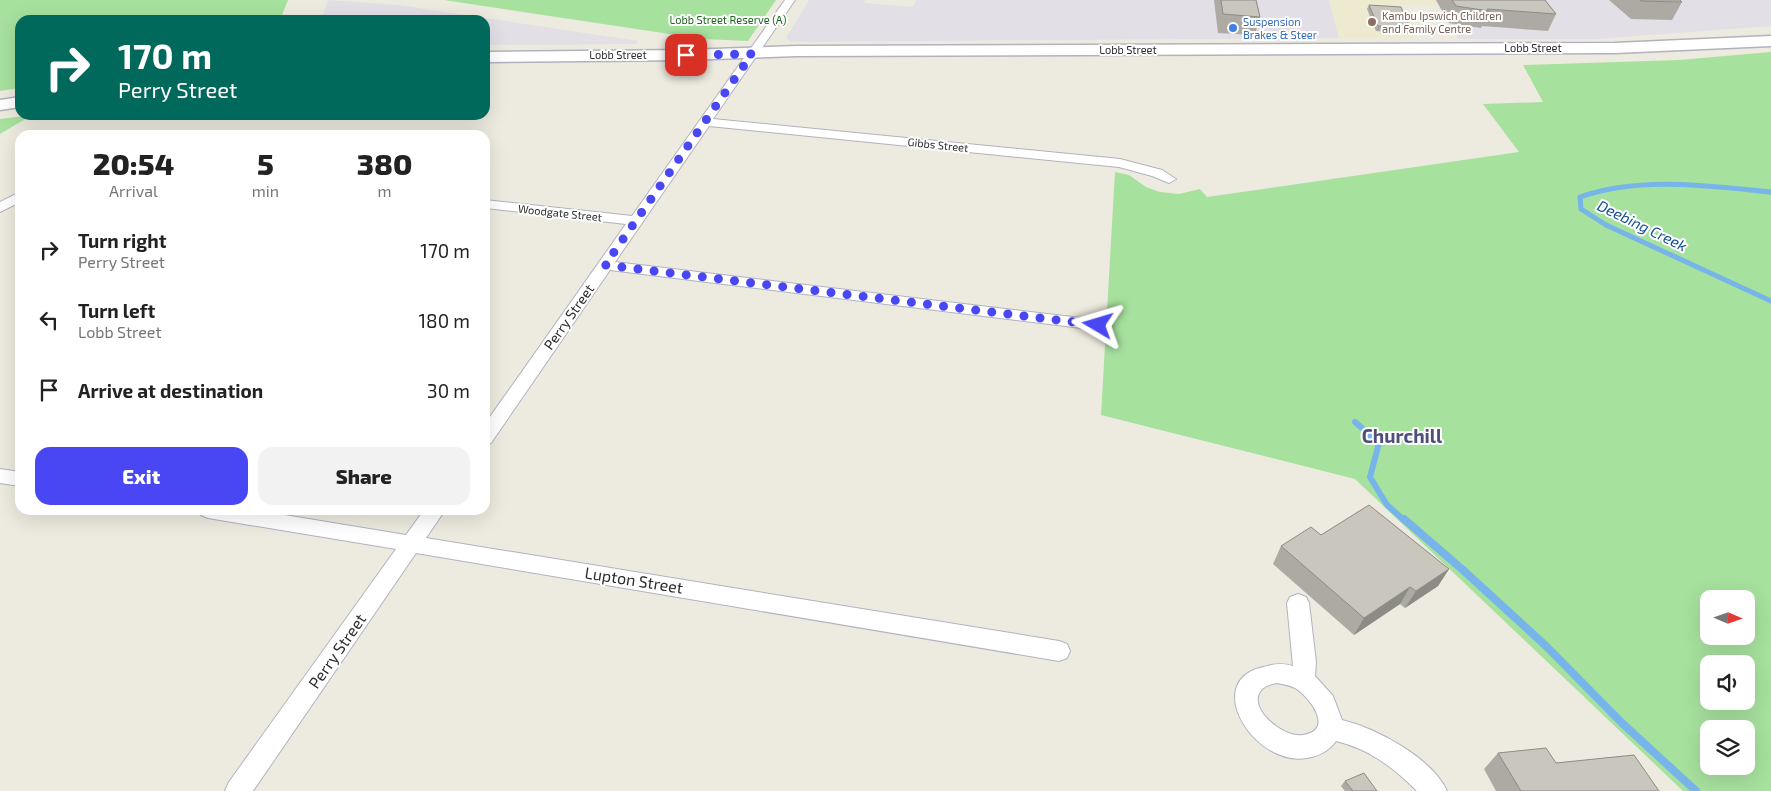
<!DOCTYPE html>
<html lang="en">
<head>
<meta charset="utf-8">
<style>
  :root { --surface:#fff; --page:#f2f2f2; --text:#222; --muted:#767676; --accent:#4946f3 }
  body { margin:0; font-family:"Exo 2",sans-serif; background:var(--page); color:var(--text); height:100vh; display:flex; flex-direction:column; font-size:19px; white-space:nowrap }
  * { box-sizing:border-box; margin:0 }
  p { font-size:16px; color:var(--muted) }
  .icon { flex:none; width:28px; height:28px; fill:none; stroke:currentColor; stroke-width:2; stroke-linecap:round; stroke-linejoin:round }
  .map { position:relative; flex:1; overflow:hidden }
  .panel { position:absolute; left:15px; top:130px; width:475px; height:385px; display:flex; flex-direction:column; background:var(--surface); border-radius:15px; box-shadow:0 5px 20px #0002 }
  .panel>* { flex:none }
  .top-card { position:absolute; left:15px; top:15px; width:475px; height:105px; border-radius:15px; box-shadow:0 5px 20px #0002; background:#00695c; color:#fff; overflow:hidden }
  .needle { width:32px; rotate:92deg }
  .fabs { position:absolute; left:1700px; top:590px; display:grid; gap:10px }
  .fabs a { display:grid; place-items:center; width:55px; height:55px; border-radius:10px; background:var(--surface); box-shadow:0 5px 20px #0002; font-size:25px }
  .pin { position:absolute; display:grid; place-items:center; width:42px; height:42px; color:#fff; margin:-21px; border-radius:10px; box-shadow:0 2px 8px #0006 }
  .me { position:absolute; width:55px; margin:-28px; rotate:277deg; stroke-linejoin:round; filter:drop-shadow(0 0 4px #0008) }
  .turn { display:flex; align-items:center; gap:18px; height:105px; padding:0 20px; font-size:22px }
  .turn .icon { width:65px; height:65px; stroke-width:2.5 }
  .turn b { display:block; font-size:35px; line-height:42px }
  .eta { display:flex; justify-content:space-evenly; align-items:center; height:85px; text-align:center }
  .eta b { font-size:30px; font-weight:800; line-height:35px }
  .cta { display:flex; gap:10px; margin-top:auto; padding:10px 20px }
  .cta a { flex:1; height:58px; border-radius:15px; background:var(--accent); color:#fff; font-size:20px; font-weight:800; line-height:58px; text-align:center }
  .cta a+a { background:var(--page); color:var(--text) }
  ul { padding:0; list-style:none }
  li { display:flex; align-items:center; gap:15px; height:70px; padding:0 20px }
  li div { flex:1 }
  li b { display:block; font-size:19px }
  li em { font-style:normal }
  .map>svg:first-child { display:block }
</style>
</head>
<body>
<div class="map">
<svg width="1771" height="791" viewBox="0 0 1771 791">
  <rect width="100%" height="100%" fill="#edeadf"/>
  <!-- industrial -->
  <path fill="#e2dfe6" d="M328 0 398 5 638 41 636 44 485 45V20H321Z
    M809 0H865L864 3 913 7 916 0H1329L1339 38 791 42 786 38Z
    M1435 0H1771V26L1596 39H1458Z"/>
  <!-- education -->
  <path fill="#eeeacf" d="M1329 0H1435L1438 6 1401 4 1416 38H1339Z"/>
  <!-- green -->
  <path fill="#a7e19e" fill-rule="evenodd" d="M0 0H288L280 20H20V88L0 91Z
    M444 0H776L748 41 703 39Z
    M1771 52V791H1683L1355 479 1101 415 1115 172 1129 175 1146 187 1160 192 1179 194 1200 189 1207 197 1519 152 1483 104 1543 102 1523 65 1679 60ZM1709 599H1746V636H1709ZM1709 664H1746V701H1709ZM1709 729H1746V766H1709Z
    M32 115 0 134V119Z"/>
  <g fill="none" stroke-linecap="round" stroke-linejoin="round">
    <!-- stream-far2 -->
    <path stroke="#76b4ea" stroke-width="5" d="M1771 192C1708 186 1641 176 1580 197L1581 209 1606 225 1771 301"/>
    <!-- stream-far1 -->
    <path stroke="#76b4ea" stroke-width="6" d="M1355 422 1379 443 1370 477 1387 505 1405 521"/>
    <!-- stream -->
    <path stroke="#76b4ea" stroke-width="8" d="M1404 519 1463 570 1546 646 1622 723 1696 791"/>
    <defs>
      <path id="minor" d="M785 0H795L713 119 1120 159 1162 170 1176 179 1169 183 1152 176 1119 167 709 126 615 262 1098 320 1104 321 1106 325 1104 329 1098 330 610 270 491 443 485 445V424L626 224 485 208V200L632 216Z
        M20 192V202L0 212V202Z
        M0 469 20 472V486L0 483Z
        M198 510H254L406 535 424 510H445L426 538 1059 641 1067 644 1070 651 1067 658 1059 661 416 553 253 791H225L229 782 396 549 208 518 201 515Z
        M1298 594 1306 597 1309 603 1316 662 1315 676 1333 696 1342 720C1376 728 1432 758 1447 791H1417C1393 767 1369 749 1336 741 1329 751 1319 756 1307 758 1257 767 1205 688 1256 669 1270 665 1279 662 1293 666L1287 603 1290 597ZM1276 683C1282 684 1289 685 1295 688 1310 697 1335 730 1303 735 1282 739 1241 703 1265 687 1268 685 1273 684 1276 683Z"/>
      <path id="secondary" d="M1771 36V46L1615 53 796 56 686 60 485 62V52L686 50 796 46 1615 43Z
        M20 97V107L0 110V100Z"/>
    </defs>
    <!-- minor casing -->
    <use href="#minor" stroke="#b2b2bf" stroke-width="2"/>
    <!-- secondary casing -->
    <use href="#secondary" stroke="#b2b2bf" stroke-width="3"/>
    <!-- minor -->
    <use href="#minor" fill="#fff" fill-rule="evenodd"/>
    <!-- secondary -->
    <use href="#secondary" fill="#fff" fill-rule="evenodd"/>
  </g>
  <!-- wall -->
  <path fill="#adaaa3" d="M1214 0H1256L1260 17 1255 35 1218 33Z
    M1436 0H1545L1556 14 1548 31 1482 26 1481 28 1449 23Z
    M1609 0H1680L1682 2 1672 20 1631 19Z
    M1369 5 1411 29 1409 34 1376 31 1367 9Z
    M1321 535 1449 569 1438 586 1405 608 1400 604 1354 635 1273 564 1281 546Z
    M1498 753 1556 763 1659 791H1496L1484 769Z
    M1345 781 1377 791H1345L1341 786Z"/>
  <!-- shaded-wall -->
  <path fill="#8d8b85" d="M1449 569 1438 586 1405 608 1416 591Z
    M1410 587 1400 604 1354 635 1364 618Z"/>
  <!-- building -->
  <path fill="#c9c6be" stroke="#8d8b85" d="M1221 0H1256L1260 17 1223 14Z
    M1452 0H1545L1556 14 1487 9 1489 11 1456 6Z
    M1640 0H1680L1682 2 1641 1Z
    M1369 5 1401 7 1411 29 1378 26Z
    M1369 505 1449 569 1416 591 1410 587 1364 618 1281 546 1311 527 1321 535Z
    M1546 748 1556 763 1634 755 1659 791H1521L1498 753Z
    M1364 773 1377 791H1353L1345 781Z"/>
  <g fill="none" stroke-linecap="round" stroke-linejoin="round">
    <!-- route -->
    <path stroke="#4946f3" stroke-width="9" stroke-dasharray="0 16.2" d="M686 55 752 54 605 265 1098 325"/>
  </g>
  <!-- markers -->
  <circle fill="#8d6e63" stroke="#fff" stroke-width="2" cx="1372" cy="22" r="5"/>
  <circle fill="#3f7fe0" stroke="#fff" stroke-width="2" cx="1233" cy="28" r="5"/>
  <g text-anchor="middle" stroke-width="4" stroke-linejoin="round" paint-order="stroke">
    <!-- far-education labels -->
    <g font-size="11" fill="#785e54" stroke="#fff" text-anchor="start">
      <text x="1382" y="20">Kambu Ipswich Children<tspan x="1382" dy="13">and Family Centre</tspan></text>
    </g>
    <!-- far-park labels -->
    <g font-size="11" fill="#1e671d" stroke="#fff">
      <text x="728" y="24">Lobb Street Reserve (A)</text>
    </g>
    <!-- far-shop labels -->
    <g font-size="11" fill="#366cbe" stroke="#fff" text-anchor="start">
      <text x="1243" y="26">Suspension<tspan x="1243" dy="13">Brakes &amp; Steer</tspan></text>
    </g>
    <!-- far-street labels -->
    <g font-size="11" fill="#2c2c2c" stroke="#fff">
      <text x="1533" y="52">Lobb Street</text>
      <text x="1128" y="54">Lobb Street</text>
      <text x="618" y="59">Lobb Street</text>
      <text transform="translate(938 145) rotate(6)" y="4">Gibbs Street</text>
      <text transform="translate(560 213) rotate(6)" y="4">Woodgate Street</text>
    </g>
    <!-- street labels -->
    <g font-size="14" fill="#2c2c2c" stroke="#fff">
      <text transform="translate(569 317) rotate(-55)" y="5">Perry Street</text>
    </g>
    <!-- water labels -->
    <g font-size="15" font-style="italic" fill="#134f99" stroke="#fff">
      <text transform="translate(1642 226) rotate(26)" y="5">Deebing Creek</text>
    </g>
    <!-- near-street labels -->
    <g font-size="16" fill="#2c2c2c" stroke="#fff">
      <text transform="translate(634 580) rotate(9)" y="6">Lupton Street</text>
      <text transform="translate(337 651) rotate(-55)" y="6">Perry Street</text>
    </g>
    <!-- district labels -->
    <g font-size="19" font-weight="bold" fill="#4f4d7b" stroke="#fff">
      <text x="1402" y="443">Churchill</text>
    </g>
  </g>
</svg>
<div class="fabs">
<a><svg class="needle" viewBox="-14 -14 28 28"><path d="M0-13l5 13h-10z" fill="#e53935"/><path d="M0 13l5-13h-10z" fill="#767676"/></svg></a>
<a><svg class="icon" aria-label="sound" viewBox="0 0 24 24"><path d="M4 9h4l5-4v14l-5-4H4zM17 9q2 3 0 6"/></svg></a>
<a><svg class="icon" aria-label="layers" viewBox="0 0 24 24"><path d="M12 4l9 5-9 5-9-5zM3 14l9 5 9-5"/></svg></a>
</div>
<div class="pin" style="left:686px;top:55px;background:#d93025"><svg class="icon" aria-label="arrive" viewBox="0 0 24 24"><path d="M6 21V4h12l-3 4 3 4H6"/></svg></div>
<svg class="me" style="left:1098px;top:325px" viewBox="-20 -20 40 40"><path d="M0-17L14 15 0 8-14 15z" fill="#4946f3" stroke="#fff" stroke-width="4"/></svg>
<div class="top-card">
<div class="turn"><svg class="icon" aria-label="right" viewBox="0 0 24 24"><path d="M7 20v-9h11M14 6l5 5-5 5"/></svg><div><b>170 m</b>Perry Street</div></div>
</div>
<section class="panel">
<div class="eta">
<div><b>20:54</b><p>Arrival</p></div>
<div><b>5</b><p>min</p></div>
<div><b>380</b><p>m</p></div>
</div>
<ul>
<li><svg class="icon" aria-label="right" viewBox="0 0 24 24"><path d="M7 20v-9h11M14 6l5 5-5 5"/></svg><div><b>Turn right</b><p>Perry Street</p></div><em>170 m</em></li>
<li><svg class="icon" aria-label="left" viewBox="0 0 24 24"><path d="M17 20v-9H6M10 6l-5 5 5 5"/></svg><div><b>Turn left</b><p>Lobb Street</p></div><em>180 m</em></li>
<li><svg class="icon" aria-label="arrive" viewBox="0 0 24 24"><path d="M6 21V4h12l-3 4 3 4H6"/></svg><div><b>Arrive at destination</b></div><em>30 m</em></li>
</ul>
<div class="cta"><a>Exit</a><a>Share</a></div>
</section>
</div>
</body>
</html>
